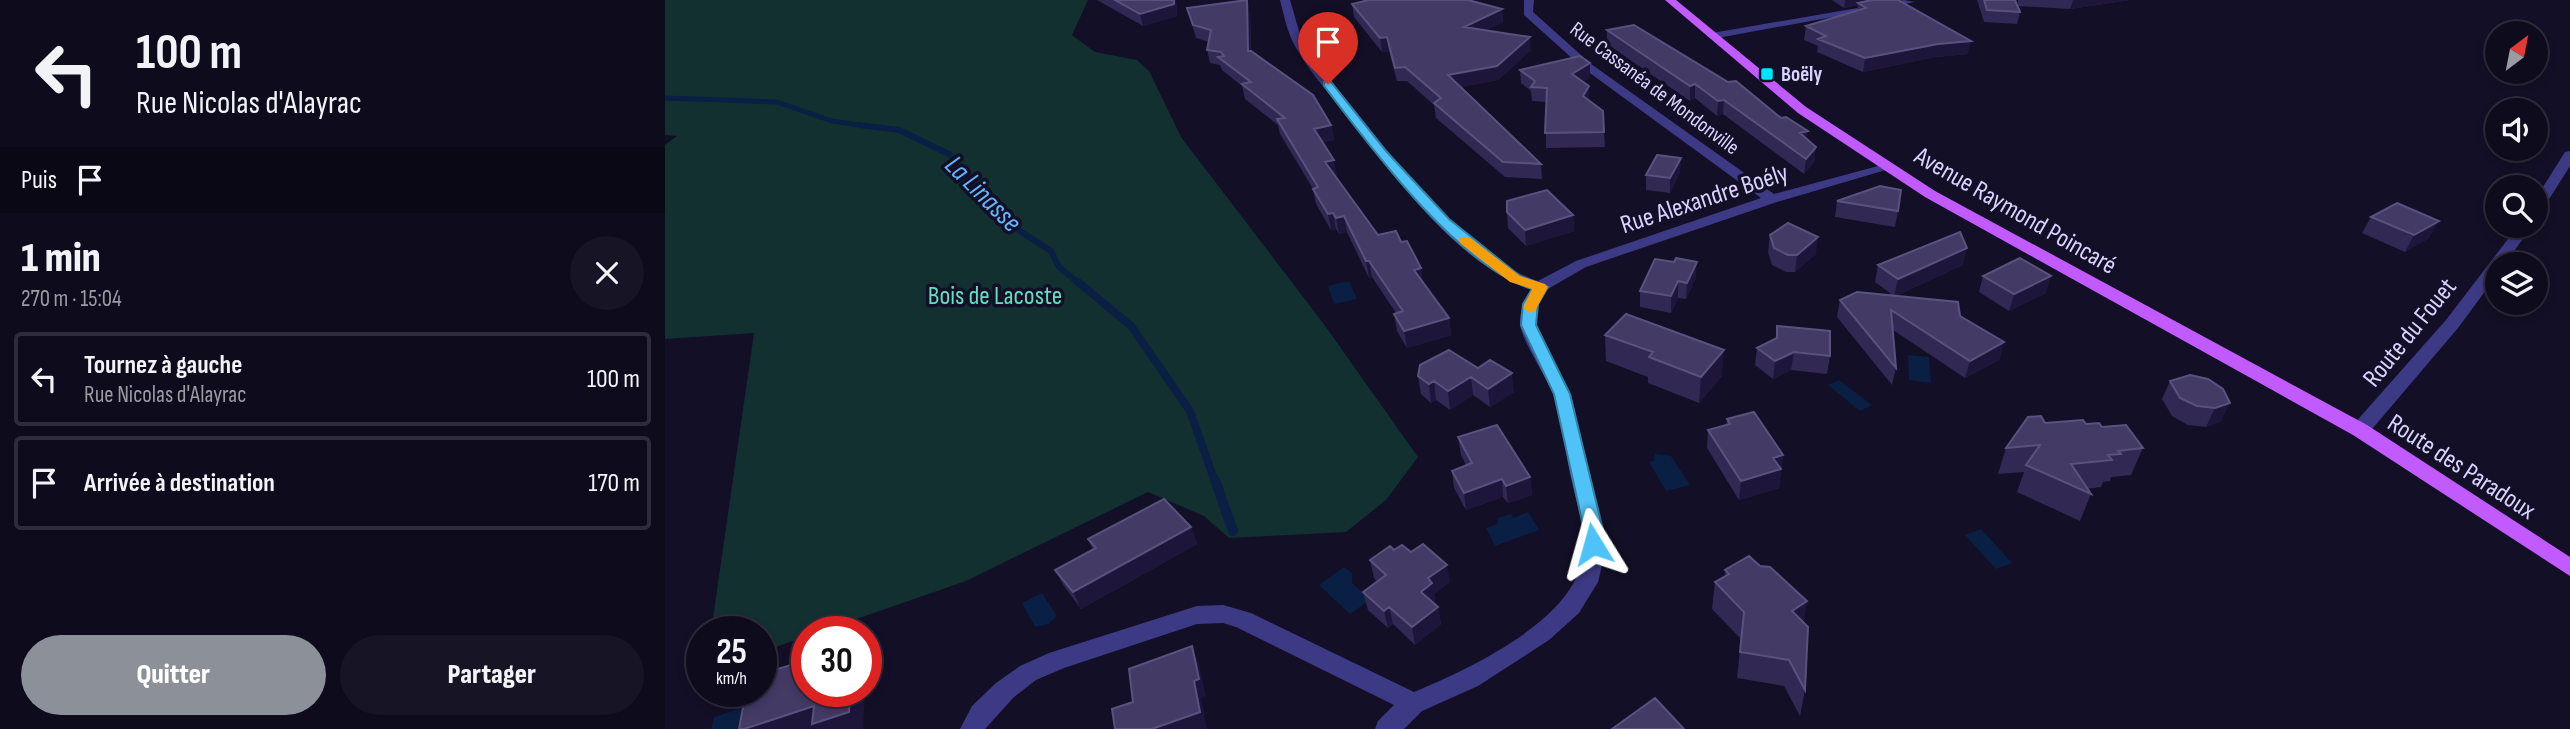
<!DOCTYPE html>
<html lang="fr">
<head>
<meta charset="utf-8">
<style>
  :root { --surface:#0e0b1c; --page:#171425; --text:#f1f3f6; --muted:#9b9ba3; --line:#2e2b3b; --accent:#8c9099 }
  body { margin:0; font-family:"Sofia Sans Condensed",sans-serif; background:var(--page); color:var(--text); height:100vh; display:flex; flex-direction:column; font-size:26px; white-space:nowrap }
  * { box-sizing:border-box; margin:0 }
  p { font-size:23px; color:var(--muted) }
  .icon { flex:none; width:38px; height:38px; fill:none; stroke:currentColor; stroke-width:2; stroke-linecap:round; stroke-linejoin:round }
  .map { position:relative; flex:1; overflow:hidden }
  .details { display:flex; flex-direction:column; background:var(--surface); width:665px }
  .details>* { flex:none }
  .top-card { background:#0e0b1c; color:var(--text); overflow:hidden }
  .needle { width:46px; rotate:32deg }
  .buttons { position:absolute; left:1820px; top:21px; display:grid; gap:14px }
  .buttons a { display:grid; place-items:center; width:63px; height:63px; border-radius:50%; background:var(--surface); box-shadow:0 4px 10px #0003,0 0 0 2px var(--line); font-size:35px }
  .speed { position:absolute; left:21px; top:616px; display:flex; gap:14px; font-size:35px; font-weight:700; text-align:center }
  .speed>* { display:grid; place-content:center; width:91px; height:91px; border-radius:50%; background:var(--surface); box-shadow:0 4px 10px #0003,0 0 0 2px var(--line); line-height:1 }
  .speed small { font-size:18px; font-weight:400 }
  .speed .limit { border:10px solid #d22; background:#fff; color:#111 }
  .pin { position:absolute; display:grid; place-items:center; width:60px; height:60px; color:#fff; margin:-72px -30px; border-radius:50% 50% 50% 0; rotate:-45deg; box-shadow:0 0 7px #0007 }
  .pin .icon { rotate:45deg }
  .me { position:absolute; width:77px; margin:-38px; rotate:352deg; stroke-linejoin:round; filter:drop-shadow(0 0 5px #0008) }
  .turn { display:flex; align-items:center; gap:24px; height:147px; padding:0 21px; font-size:32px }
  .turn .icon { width:91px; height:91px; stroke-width:2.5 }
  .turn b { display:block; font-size:49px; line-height:60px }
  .then { display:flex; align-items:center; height:66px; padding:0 21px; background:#0003; gap:14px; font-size:26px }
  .round { display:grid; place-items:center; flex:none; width:74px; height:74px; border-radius:37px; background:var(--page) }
  .headline { display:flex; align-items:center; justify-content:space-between; height:119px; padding:0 21px }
  h1 { font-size:42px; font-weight:800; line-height:52px }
  .cta { display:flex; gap:14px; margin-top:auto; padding:14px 21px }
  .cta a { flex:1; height:80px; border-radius:42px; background:var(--accent); color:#fff; font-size:28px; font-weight:800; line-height:80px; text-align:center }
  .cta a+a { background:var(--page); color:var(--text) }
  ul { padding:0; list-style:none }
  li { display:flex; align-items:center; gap:21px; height:94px; margin:0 14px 10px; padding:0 7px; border:4px solid var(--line); border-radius:7px }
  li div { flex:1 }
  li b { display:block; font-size:26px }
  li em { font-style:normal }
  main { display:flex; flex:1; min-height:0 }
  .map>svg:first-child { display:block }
</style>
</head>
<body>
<main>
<section class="details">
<div class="top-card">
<div class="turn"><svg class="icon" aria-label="left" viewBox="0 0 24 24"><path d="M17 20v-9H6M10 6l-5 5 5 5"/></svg><div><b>100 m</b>Rue Nicolas d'Alayrac</div></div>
<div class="then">Puis<svg class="icon" aria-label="arrive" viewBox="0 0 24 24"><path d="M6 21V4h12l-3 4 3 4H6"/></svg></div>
</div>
<div class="headline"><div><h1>1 min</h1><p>270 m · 15:04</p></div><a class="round"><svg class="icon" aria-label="close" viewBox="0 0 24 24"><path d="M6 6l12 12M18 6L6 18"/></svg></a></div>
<ul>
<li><svg class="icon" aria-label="left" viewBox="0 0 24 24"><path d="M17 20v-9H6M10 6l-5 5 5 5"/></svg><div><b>Tournez à gauche</b><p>Rue Nicolas d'Alayrac</p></div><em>100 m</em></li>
<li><svg class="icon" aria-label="arrive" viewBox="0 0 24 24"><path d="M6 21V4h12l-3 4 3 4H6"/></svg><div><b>Arrivée à destination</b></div><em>170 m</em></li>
</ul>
<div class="cta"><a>Quitter</a><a>Partager</a></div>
</section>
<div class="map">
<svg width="1905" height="729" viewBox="0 0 1905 729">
  <rect width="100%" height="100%" fill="#130f26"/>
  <!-- green -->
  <path fill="#12302f" d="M0 0H423L407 35 430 52 472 60 484 71 516 137 658 323 753 457 721 500 681 532 564 538 539 516 483 492 301 581 154 632H142V636L96 652V632H46L89 333 0 339V145L12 136 0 135Z"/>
  <!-- water -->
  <path fill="#0a1f44" d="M684 281 692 299 669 304 663 286Z
    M1243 355 1264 357 1266 383 1244 380Z
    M1174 380 1207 405 1195 411 1163 385Z
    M990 454 1006 456 1025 485 1001 491 984 462 989 461Z
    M863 512 874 530 830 546 821 528 832 524 833 518 846 514 848 518Z
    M1316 529 1347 563 1331 569 1300 535Z
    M679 567 687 573V583L705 600 685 614 654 585Z
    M377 593 392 616 383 624 370 627 357 603Z
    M88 704 85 718 74 722 73 729H46L49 717Z"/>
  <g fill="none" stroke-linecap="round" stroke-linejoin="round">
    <!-- stream-far3 -->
    <path stroke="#0a1f44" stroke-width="5" d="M0 98 112 102 167 121 208 127"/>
    <!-- stream-far2 -->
    <path stroke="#0a1f44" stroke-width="6" d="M195 125 234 130 284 154 339 221 386 251 394 267 415 284"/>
    <!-- stream-far1 -->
    <path stroke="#0a1f44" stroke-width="8" d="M413 282 466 326 525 411 550 482"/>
    <!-- stream -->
    <path stroke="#0a1f44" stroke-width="10" d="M550 480 568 531"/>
    <!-- minor -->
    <path fill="#3d3a85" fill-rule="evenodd" d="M615 0H625C630 15 633 32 640 45 653 68 673 88 689 109 733 164 806 260 873 281L911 261 1096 198 918 68 859 15V0H869L868 12 926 64 1109 194 1224 163 1231 167 1112 202 921 267 881 290 874 304 871 325 906 394 938 530 939 558 933 582 914 613 884 640 813 686 757 711 739 729H710L713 721 729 705 571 627 558 623 532 624 399 668 371 680 349 697 320 729H295L307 706 331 683 355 666 384 653 532 606 558 605 586 613 749 692C801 670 909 621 917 558 921 530 911 501 905 474 900 448 897 416 887 391 880 375 856 339 855 324 854 312 860 299 866 289 794 266 730 177 684 119 666 95 644 72 630 46 622 32 619 15 615 0Z
      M1239 0 1250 2 1047 39 1042 36 1047 33Z
      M1905 151V166L1876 212 1871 213V198L1900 152Z
      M1853 226H1867L1840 264H1832V275L1793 328 1702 435H1688L1686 430 1688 425 1781 320Z"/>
    <!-- major -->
    <path fill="#c25bff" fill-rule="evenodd" d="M1000 0H1011L1141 107 1270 191 1702 425 1905 557V576L1688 435 1260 197 1133 113Z"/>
  </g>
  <!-- wall -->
  <path fill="#312854" d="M432 0H511L512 16 478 26Z
    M1167 0H1233L1303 54 1270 57 1198 72 1152 52 1153 46 1139 40 1141 26 1192 10 1193 5 1179 8Z
    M1312 0H1350L1355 12 1352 24 1319 22Z
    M1353 0H1465L1405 9 1353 6Z
    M809 2 837 9 838 22 821 30 866 50 833 80 795 87 876 164 877 179 840 177 771 118 769 105 742 81H732L724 51 717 52 689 17 687 4Z
    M522 8 585 13 586 51 666 125 669 140 658 142 672 175 670 176 713 235 758 282 784 318 786 335 742 348 732 331 729 314 731 313 707 277 704 278 682 232 674 234 671 229 666 230 651 204 648 189 615 134 613 125 580 99 577 86 557 70 555 65 545 63 542 50 544 42 531 38Z
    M942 30 1142 139 1151 147 1149 162 1139 174 1058 114 1052 116 1030 98 1025 101 942 44Z
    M855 70 925 77 917 82 924 101 939 132 940 147 881 148V102L867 101 866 91 856 83Z
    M1015 172 1005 193 981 190V175Z
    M1172 201 1233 211 1230 227 1170 217Z
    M842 212 908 215 909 231 861 246 843 228Z
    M1706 217 1764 238 1740 252 1697 233Z
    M1105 235 1151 254 1130 272H1121L1107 265 1103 252Z
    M1009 262 1031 278 1021 299 1013 298 1006 313 975 307V291Z
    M1213 265H1298L1230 296 1295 316 1339 342 1334 360 1300 378 1228 330 1231 368 1227 385 1172 317 1175 300 1229 296 1210 282Z
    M1318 276 1381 293 1344 311 1314 292Z
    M1112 326 1165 356 1162 374 1126 370 1108 379 1090 365 1092 348 1111 339Z
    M940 335 1057 376 1034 403 983 383V377L941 361Z
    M784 350 849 392 825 407 808 395 785 410 771 400 766 403 756 394 753 376Z
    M1543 379 1556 421 1541 427 1523 425 1507 416 1497 399 1505 381Z
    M1062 419 1118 455 1114 488 1074 500 1042 448 1043 430 1061 425Z
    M1380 423 1437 427 1478 448 1466 475 1446 477 1445 481 1438 482 1436 487 1422 489 1426 494 1415 521 1352 492 1359 472 1333 474 1341 448Z
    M793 437 865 477 867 495 843 503 838 497 801 510 789 488 787 471 801 465 796 455Z
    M526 527 532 544 416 609 399 586 390 570 428 550 423 539Z
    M729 550 785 582 769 594 770 601 768 603 773 607 776 624 750 645 728 624 723 628 703 610 698 592 712 582 709 578 705 560Z
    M1095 566 1142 601 1138 622 1140 690 1135 716 1119 686 1072 678 1076 639 1047 609 1050 582 1060 577V570Z"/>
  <!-- shaded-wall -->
  <path fill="#1d163a" d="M509 0H511L512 16 478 26 475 14Z
    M582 0 585 13 586 65 583 51Z
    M1180 0H1212L1193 3V5L1179 8Z
    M1408 0H1465L1405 9Z
    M837 9 838 22 800 40 799 27Z
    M722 37 724 51 717 52 715 38Z
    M865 37 866 50 833 80 784 90 783 75Z
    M1306 41 1303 54 1270 57 1198 72 1200 58 1273 44Z
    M925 63V77L908 88 907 74Z
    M1030 84V98L1025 101V86Z
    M924 86V100L918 96Z
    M1059 100 1058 114 1052 116 1053 101Z
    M666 125 669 140 652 144 649 129Z
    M1143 131 1141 146 1135 133Z
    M1151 147 1149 162 1139 174 1141 159Z
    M1016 158 1015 172 1005 193V178Z
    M669 160 672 175 663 177 660 162Z
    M668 213 671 229 666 230 663 214Z
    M908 215 909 231 861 246 860 230Z
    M679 216 682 232 674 234 671 218Z
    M1774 221 1764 238 1740 252 1749 235Z
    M1153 237 1151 254 1130 272 1132 255Z
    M1302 248 1298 265 1229 296 1233 279Z
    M701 261H704L707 277 704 278Z
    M1032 262 1031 278 1021 299 1022 283Z
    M756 268 758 285 749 270Z
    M1386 276 1381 293 1344 311 1349 294Z
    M1013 281V298L1006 313V296Z
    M784 318 786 335 742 348 739 331Z
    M1339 342 1334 360 1300 378 1305 361Z
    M1059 350 1057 376 1034 403 1036 377Z
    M1129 352 1126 370 1108 379 1110 361Z
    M847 373 849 392 825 407 823 389Z
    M806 377 808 395 785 410 783 391Z
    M769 381 771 400 766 403 764 384Z
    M1565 403 1556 421 1541 427 1550 408Z
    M1118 455 1114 488 1074 500 1076 481 1108 458Z
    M865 477 867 495 843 503 841 486Z
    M837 479 838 497 801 510 799 493Z
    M526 527 532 544 416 609 408 592Z
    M782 565 785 582 769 594 770 601 759 609 756 592 763 578Z
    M1142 601 1137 628 1127 611Z
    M724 607 728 624 723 628 719 611Z
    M773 607 776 624 750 645 747 627Z
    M527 646 534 664 541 696 536 698 542 729H487Z
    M185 691H200L198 729H151L150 728 147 729H79L149 706Z"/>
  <!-- building -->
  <path fill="#433a66" stroke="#5a527e" stroke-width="2" d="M450 0H509V4L475 14Z
    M582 0 583 51H586L648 95 666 125 649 129 669 160 660 162 713 235 731 231 736 242 742 241 756 268 749 270 784 318 739 331 729 314 738 311 704 261H701L679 216 671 218 668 213 663 214 648 189 653 187 612 119 620 118 577 84 586 82 553 57 559 56 556 52 542 50 546 30 528 25 522 8Z
    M704 0H803L837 9 799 27 865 37 832 66 783 75 876 164 838 162 769 103 776 98 740 67 730 68 722 37 715 38 687 4Z
    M1207 0H1233L1306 41 1273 44 1200 58 1153 39 1161 36 1141 26 1201 8 1193 3Z
    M1319 0H1350L1355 12 1322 10Z
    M969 25 1063 82 1071 81 1116 118 1121 117 1143 131 1135 133 1151 147 1141 159 1059 100 1053 101 1030 84 1025 86 942 30Z
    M915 56 925 63 907 74 924 86 918 96 938 111 939 132 880 133 882 88 866 87 870 81 855 70Z
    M992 155 1016 158 1005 178 981 175Z
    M1215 186 1236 190 1233 211 1172 201Z
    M882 190 908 215 860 230 842 212V201Z
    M1732 203 1774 221 1749 235 1706 217Z
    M1123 223 1153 237 1132 255H1123L1109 248 1105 235Z
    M1295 232 1302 248 1233 279 1213 265Z
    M1011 258 1032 262 1022 283 1013 281 1006 296 975 291 990 259 1009 262Z
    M1355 258 1386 276 1349 294 1318 276Z
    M1192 292 1293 302 1295 316 1339 342 1305 361 1226 310 1231 368 1175 300Z
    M961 314 1059 350 1036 377 984 357 988 352 940 335Z
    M1112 326 1165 331V356L1129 352 1110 361 1092 348 1112 338Z
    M784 350 813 368 825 360 847 373 823 389 806 377 783 391 769 381 764 384 753 376 755 365Z
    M1525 375 1543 379 1558 389 1565 403 1550 408 1532 406 1515 398 1505 381Z
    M1089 412 1118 455 1108 458 1116 469 1076 481 1043 430 1065 424 1062 419Z
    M1376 416 1380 423 1418 420 1421 424 1434 423 1437 427 1461 425 1478 448 1453 451 1456 454 1443 455 1447 460 1406 464 1426 494 1361 465 1375 445 1341 448 1363 417Z
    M832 425 865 477 841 486 837 479 799 493 787 471 807 463 793 437Z
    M499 499 526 527 408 592 390 570 431 548 423 539Z
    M758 544 782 565 763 578 767 583 756 592 773 607 747 627 724 607 719 611 698 592 721 575 705 560 725 546 729 550 737 545 746 552Z
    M1084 556 1095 566 1105 567 1142 601 1127 611 1143 627 1140 690 1124 660 1075 652 1079 612 1050 582 1064 574 1060 570Z
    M527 646 534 679 529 681 535 712 487 729H450L447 709 468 702 464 669Z
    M142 660V691H185L184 712 147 724 149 706 79 729H74L81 691H96V674Z
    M990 698 1019 729H947Z"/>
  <!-- route -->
  <path fill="#4fc3f7" stroke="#337fa1" stroke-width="2" d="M659 82H666L721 151 784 219 855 276 883 287 873 304 871 325 905 394 938 530 935 549H921L919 530 889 394 856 325 858 304 867 289C793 266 706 148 659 86Z"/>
  <!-- slow -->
  <path fill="#f59e0b" d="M795 238H805L855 276 880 284 883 287 870 311 865 313 858 308 867 289 845 282 795 243Z"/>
  <!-- markers -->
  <rect fill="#00e5ff" stroke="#130f26" stroke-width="2.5" x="1095" y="67" width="14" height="14" rx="3.5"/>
  <g text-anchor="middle" stroke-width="7" stroke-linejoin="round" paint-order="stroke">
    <!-- far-poi labels -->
    <g font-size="21" font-weight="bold" fill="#d9d4ff" stroke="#130f26" text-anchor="start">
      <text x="1116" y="81">Boëly</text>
    </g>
    <!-- far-street labels -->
    <g font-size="21" fill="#d9d4ff" stroke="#130f26">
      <text transform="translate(990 88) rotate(37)" y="7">Rue Cassanéa de Mondonville</text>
    </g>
    <!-- street labels -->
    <g font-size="26" fill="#d9d4ff" stroke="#130f26">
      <text transform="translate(1039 198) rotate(-18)" y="9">Rue Alexandre Boély</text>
      <text transform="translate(1351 210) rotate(30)" y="9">Avenue Raymond Poincaré</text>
      <text transform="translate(1744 332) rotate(-51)" y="9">Route du Fouet</text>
      <text transform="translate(1797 466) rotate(33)" y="9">Route des Paradoux</text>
    </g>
    <!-- park labels -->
    <g font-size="26" fill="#5fe0c0" stroke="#130f26">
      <text x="330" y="304">Bois de Lacoste</text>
    </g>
    <!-- water labels -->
    <g font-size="28" font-style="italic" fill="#62b6ff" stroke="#130f26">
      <text transform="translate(319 193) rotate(45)" y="10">La Linasse</text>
    </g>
  </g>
</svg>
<div class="buttons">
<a><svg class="needle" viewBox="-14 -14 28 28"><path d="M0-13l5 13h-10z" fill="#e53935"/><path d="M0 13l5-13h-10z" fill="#9b9ba3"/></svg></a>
<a><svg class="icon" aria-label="sound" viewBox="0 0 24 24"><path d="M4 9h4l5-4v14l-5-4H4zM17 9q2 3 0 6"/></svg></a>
<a><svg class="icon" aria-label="search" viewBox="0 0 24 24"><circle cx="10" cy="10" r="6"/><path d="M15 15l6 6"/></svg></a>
<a><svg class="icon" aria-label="layers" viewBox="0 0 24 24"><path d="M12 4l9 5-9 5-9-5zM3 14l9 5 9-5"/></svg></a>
</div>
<div class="speed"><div>25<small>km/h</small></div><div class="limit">30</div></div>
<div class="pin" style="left:663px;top:84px;background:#d93025"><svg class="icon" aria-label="arrive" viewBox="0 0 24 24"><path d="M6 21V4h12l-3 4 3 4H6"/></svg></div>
<svg class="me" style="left:928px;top:544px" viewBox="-20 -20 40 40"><path d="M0-17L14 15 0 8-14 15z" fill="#4fc3f7" stroke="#fff" stroke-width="4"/></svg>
</div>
</main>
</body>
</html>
